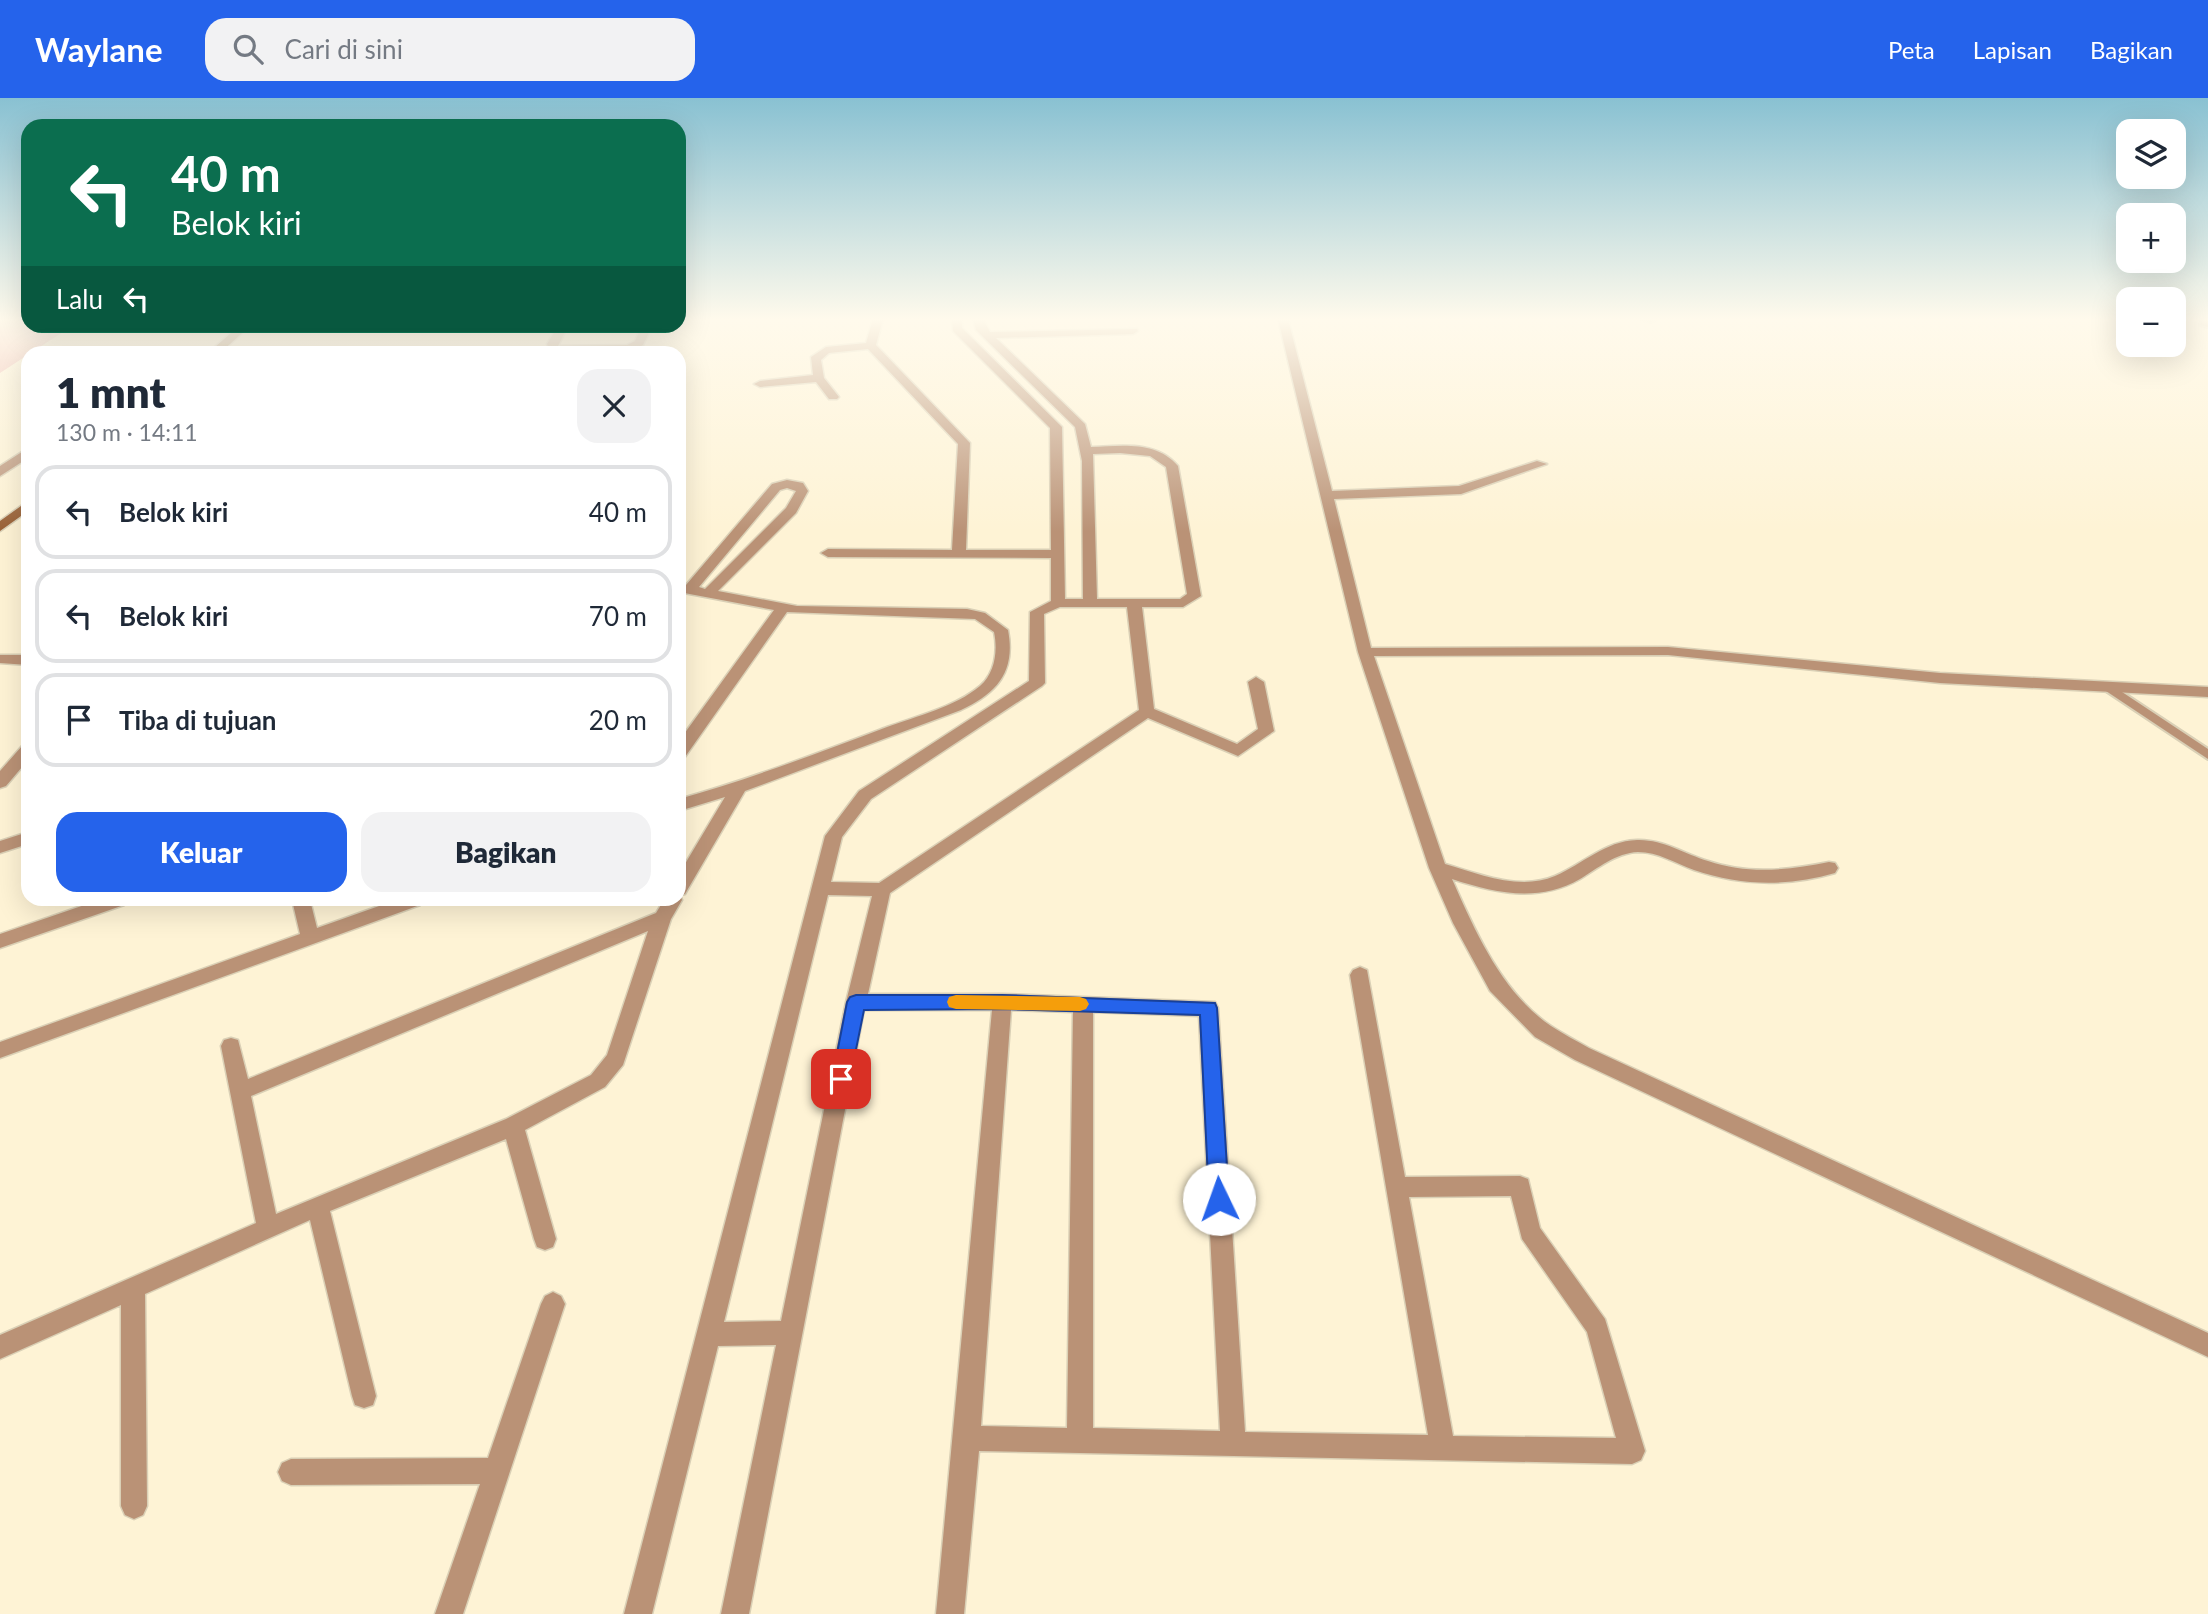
<!DOCTYPE html>
<html lang="id">
<head>
<meta charset="utf-8">
<style>
  :root { --surface:#fff; --page:#f2f2f3; --text:#1f2937; --muted:#747a83; --line:#e0e1e3; --accent:#2563eb }
  body { margin:0; font-family:Lato,sans-serif; background:var(--page); color:var(--text); height:100vh; display:flex; flex-direction:column; font-size:26px; white-space:nowrap }
  * { box-sizing:border-box; margin:0 }
  p { font-size:23px; color:var(--muted) }
  .icon { flex:none; width:38px; height:38px; fill:none; stroke:currentColor; stroke-width:2; stroke-linecap:round; stroke-linejoin:round }
  .map { position:relative; flex:1; overflow:hidden }
  .panel { position:absolute; left:21px; top:248px; width:665px; height:560px; display:flex; flex-direction:column; background:var(--surface); border-radius:21px; box-shadow:0 7px 28px #0002 }
  .panel>* { flex:none }
  .hud { position:absolute; left:21px; top:21px; width:665px; height:214px; border-radius:21px; box-shadow:0 7px 28px #0002; background:#0b6e4f; color:#fff; overflow:hidden }
  .fabs { position:absolute; left:2116px; top:21px; display:grid; gap:14px }
  .fabs a { display:grid; place-items:center; width:70px; height:70px; border-radius:14px; background:var(--surface); box-shadow:0 7px 28px #0002; font-size:35px }
  .pin { position:absolute; display:grid; place-items:center; width:60px; height:60px; color:#fff; margin:-30px; border-radius:14px; box-shadow:0 4px 10px #0006 }
  .me { position:absolute; width:77px; margin:-38px; rotate:357deg; stroke-linejoin:round; filter:drop-shadow(0 0 5px #0008) }
  .turn { display:flex; align-items:center; gap:24px; height:147px; padding:0 35px; font-size:32px }
  .turn .icon { width:91px; height:91px; stroke-width:2.5 }
  .turn b { display:block; font-size:49px; line-height:60px }
  .then { display:flex; align-items:center; height:66px; padding:0 35px; background:#0003; gap:14px; font-size:26px }
  .round { display:grid; place-items:center; flex:none; width:74px; height:74px; border-radius:21px; background:var(--page) }
  .summary { display:flex; align-items:center; justify-content:space-between; height:119px; padding:0 35px }
  h1 { font-size:42px; font-weight:800; line-height:52px }
  .cta { display:flex; gap:14px; margin-top:auto; padding:14px 35px }
  .cta a { flex:1; height:80px; border-radius:21px; background:var(--accent); color:#fff; font-size:28px; font-weight:800; line-height:80px; text-align:center }
  .cta a+a { background:var(--page); color:var(--text) }
  ul { padding:0; list-style:none }
  li { display:flex; align-items:center; gap:21px; height:94px; margin:0 14px 10px; padding:0 21px; border:4px solid var(--line); border-radius:21px }
  li div { flex:1 }
  li b { display:block; font-size:26px }
  li em { font-style:normal }
  header { display:flex; align-items:center; gap:42px; box-sizing:border-box; height:98px; padding:0 35px; background:var(--accent); color:#fff }
  header strong { font-size:33px }
  nav { display:flex; gap:38px; margin-inline-start:auto; font-size:24px }
  .search { width:490px; height:63px; background:var(--page); display:flex; align-items:center; gap:18px; box-sizing:border-box; padding:0 24px; border-radius:21px; color:var(--muted); font-size:26px }
  .map>svg:first-child { display:block }
</style>
</head>
<body>
<header>
<strong>Waylane</strong>
<div class="search"><svg class="icon" aria-label="search" viewBox="0 0 24 24"><circle cx="10" cy="10" r="6"/><path d="M15 15l6 6"/></svg>Cari di sini</div>
<nav><a>Peta</a><a>Lapisan</a><a>Bagikan</a></nav>
</header>
<div class="map">
<svg width="2208" height="1516" viewBox="0 0 2208 1516">
  <rect width="100%" height="100%" fill="#fef3d5"/>
  <!-- forest -->
  <path fill="#ecaaa7" d="M0 221H28V228H72L0 275Z"/>
  <g fill="none" stroke-linecap="round" stroke-linejoin="round">
    <defs>
      <path id="lane" d="M1641 221H1655V222L1651 224Z
        M2200 223 2208 224V229L2200 227Z
        M2110 586 2208 651V661L2106 593 2104 590Z"/>
      <path id="street" d="M873 221H883L876 247 970 345 966 452H1051L1050 330 953 233 952 221H962V230L1062 329 1065 501H1083L1082 363 1075 329 976 232 973 221H983L990 234 1137 231 1138 233 1133 236 996 240 1085 326 1091 349C1121 348 1156 342 1178 368L1201 498 1183 509H1142L1154 611 1237 646 1258 631 1248 584 1256 579 1264 584 1274 633 1238 658 1148 620 890 795 868 896H1002L1215 904 1218 910 1245 1334 1428 1337 1350 877 1353 872 1360 869 1367 872 1405 1079 1520 1078 1528 1081 1540 1130 1605 1221 1645 1353 1641 1362 1632 1366 979 1353 964 1516H936L992 912H864L749 1516H721L776 1247 718 1248 652 1516H624L825 738 859 693 1029 583 1030 514 1051 503V460L828 459 821 455 828 451 952 452 958 346 868 251 829 255 821 262 824 280 839 299 837 301H829L816 284 760 289 754 286 760 283 813 277 811 259 826 249 866 245ZM1120 355 1150 358 1166 369 1187 496 1180 501H1097L1093 356ZM1060 509H1127L1139 612 879 785 831 784 842 739 871 701 1042 588 1045 585 1044 516ZM828 797 872 798 846 904 781 1223 724 1224ZM1011 912 1073 914 1067 1330 981 1328ZM1093 914 1199 918 1220 1333 1093 1330ZM1511 1098 1522 1141 1587 1234 1616 1340 1453 1338 1409 1099Z
        M1278 221H1288L1332 393 1459 388 1537 363 1547 366 1461 396 1334 401 1371 550 1668 549 1940 575 2208 589V599L1940 585 1668 557 1374 558 1445 766C1479 776 1520 793 1555 778 1583 766 1605 743 1637 742 1662 741 1685 756 1708 763 1749 777 1788 772 1829 764L1835 765 1838 770 1835 775C1787 789 1741 788 1694 772 1675 765 1658 754 1638 754 1616 755 1598 770 1580 781 1538 805 1495 795 1452 781 1475 833 1502 895 1551 928 1563 936 1577 943 1589 950L2208 1235V1259L1575 962 1535 939 1490 893 1453 825 1429 770 1358 554Z
        M558 228H568L558 248 627 247 635 243 642 228H652L643 247 633 252 554 254 550 253 547 246Z
        M28 350V360L0 378V368Z
        M787 382 803 385 808 393 796 415 718 493 797 508 967 511 985 515 1008 532C1016 574 997 595 961 612L745 693 685 796 680 797 682 802 671 821 623 967 605 989 525 1032 556 1141 553 1149 545 1152 537 1149 534 1141 506 1041 330 1113 376 1298 373 1307 364 1310 355 1307 352 1298 310 1122 145 1196 147 1408 143 1417 134 1421 125 1417 121 1408V1207L0 1261V1237L256 1125 221 948 224 942 231 940 238 942 248 981 656 815 664 802H679V776L725 699 679 713V701C750 681 818 655 887 629 917 618 955 609 980 588 995 575 998 553 994 534L975 521 787 514 685 659 679 660V643L774 512 679 494V486L686 487 772 386ZM787 390 796 393 786 410 705 491 699 489 780 392ZM648 833 607 957 591 977 506 1021 276 1116 251 998Z
        M0 557H28V567L0 565Z
        M28 647V662L6 688 0 690V673L22 648Z
        M28 734V746L0 755V743Z
        M99 802H127L124 807 0 850V836Z
        M292 802H310L317 830 396 802H423L420 807 0 960V944L300 836Z
        M553 1194 561 1198 565 1206 463 1516H435L480 1386 291 1387 282 1383 278 1374 282 1365 291 1361 488 1360 541 1206 545 1198Z"/>
      <path id="secondary" d="M239 228H250L219 256H207Z
        M28 403V413L0 433V423Z"/>
    </defs>
    <!-- lane casing -->
    <use href="#lane" stroke="#dad0b6" stroke-width="4"/>
    <!-- street casing -->
    <use href="#street" stroke="#dad0b6" stroke-width="3"/>
    <!-- secondary casing -->
    <use href="#secondary" stroke="#dad0b6" stroke-width="3"/>
    <!-- lane -->
    <use href="#lane" fill="#ba9276" fill-rule="evenodd"/>
    <!-- street -->
    <use href="#street" fill="#ba9276" fill-rule="evenodd"/>
    <!-- secondary -->
    <use href="#secondary" fill="#9a6136" fill-rule="evenodd"/>
  </g>
  <!-- sky -->
  <linearGradient id="sky" x2="0" y2="1"><stop stop-color="#89c1d2"/><stop offset="0.51" stop-color="#fffaec"/><stop offset="1" stop-color="#fffaec" stop-opacity="0"/></linearGradient>
  <rect width="2208" height="434" fill="url(#sky)"/>
  <!-- route -->
  <path fill="#2563eb" stroke="#184099" stroke-width="2" d="M856 897H1002L1215 905 1217 910 1229 1101 1226 1107 1219 1110 1212 1107 1209 1101 1200 917 1002 911 864 912 850 981 848 986 841 989 834 986 832 981 847 904 850 899Z"/>
  <!-- slow -->
  <path fill="#f59e0b" d="M956 897 1080 899 1086 901 1089 906 1086 911 1080 913 956 911 949 909 947 904 949 899Z"/>
</svg>
<div class="fabs">
<a><svg class="icon" aria-label="layers" viewBox="0 0 24 24"><path d="M12 4l9 5-9 5-9-5zM3 14l9 5 9-5"/></svg></a>
<a>+</a>
<a>−</a>
</div>
<div class="pin" style="left:841px;top:981px;background:#d93025"><svg class="icon" aria-label="arrive" viewBox="0 0 24 24"><path d="M6 21V4h12l-3 4 3 4H6"/></svg></div>
<svg class="me" style="left:1219px;top:1101px" viewBox="-20 -20 40 40"><circle r="19" fill="#fff"/><path d="M0-13L10 11 0 6-10 11z" fill="#2563eb"/></svg>
<div class="hud">
<div class="turn"><svg class="icon" aria-label="left" viewBox="0 0 24 24"><path d="M17 20v-9H6M10 6l-5 5 5 5"/></svg><div><b>40 m</b>Belok kiri</div></div>
<div class="then">Lalu<svg class="icon" aria-label="left" viewBox="0 0 24 24"><path d="M17 20v-9H6M10 6l-5 5 5 5"/></svg></div>
</div>
<section class="panel">
<div class="summary"><div><h1>1 mnt</h1><p>130 m · 14:11</p></div><a class="round"><svg class="icon" aria-label="close" viewBox="0 0 24 24"><path d="M6 6l12 12M18 6L6 18"/></svg></a></div>
<ul>
<li><svg class="icon" aria-label="left" viewBox="0 0 24 24"><path d="M17 20v-9H6M10 6l-5 5 5 5"/></svg><div><b>Belok kiri</b></div><em>40 m</em></li>
<li><svg class="icon" aria-label="left" viewBox="0 0 24 24"><path d="M17 20v-9H6M10 6l-5 5 5 5"/></svg><div><b>Belok kiri</b></div><em>70 m</em></li>
<li><svg class="icon" aria-label="arrive" viewBox="0 0 24 24"><path d="M6 21V4h12l-3 4 3 4H6"/></svg><div><b>Tiba di tujuan</b></div><em>20 m</em></li>
</ul>
<div class="cta"><a>Keluar</a><a>Bagikan</a></div>
</section>
</div>
</body>
</html>
